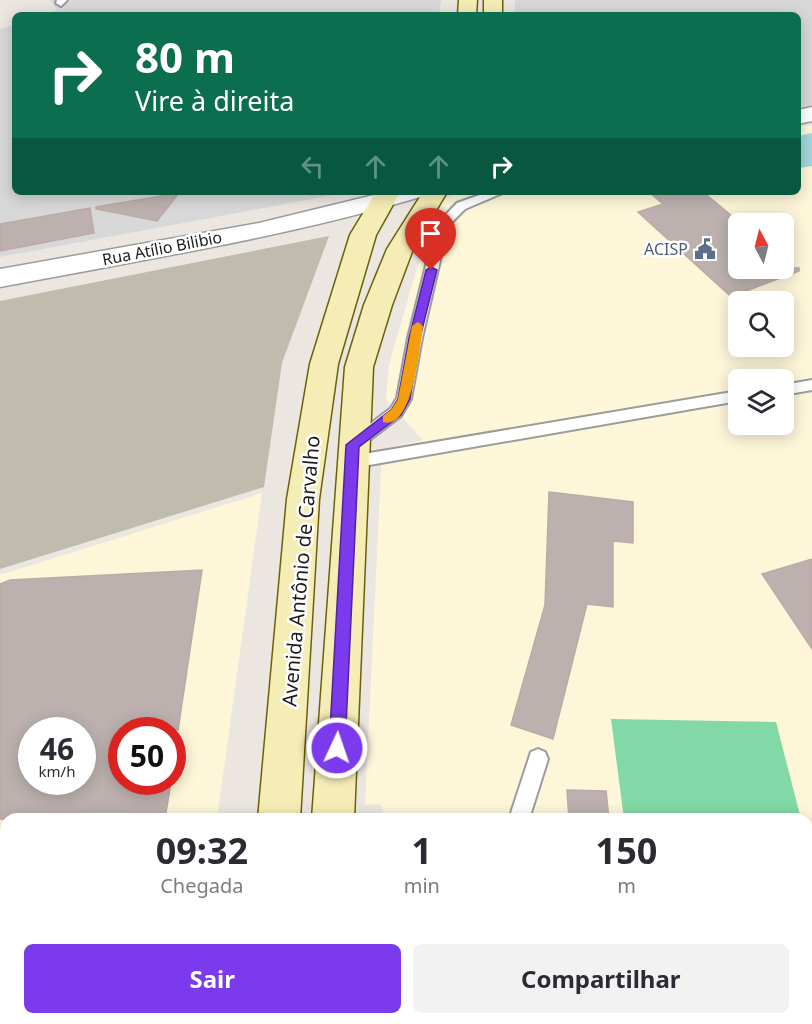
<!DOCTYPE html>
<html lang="pt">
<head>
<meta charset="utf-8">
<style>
  :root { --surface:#fff; --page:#f2f2f3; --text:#2b2b33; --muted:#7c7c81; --accent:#7c3aed }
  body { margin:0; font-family:"Noto Sans",sans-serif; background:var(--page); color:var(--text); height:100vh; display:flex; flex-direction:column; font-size:22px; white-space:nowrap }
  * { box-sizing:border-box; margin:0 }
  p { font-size:20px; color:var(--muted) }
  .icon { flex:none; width:33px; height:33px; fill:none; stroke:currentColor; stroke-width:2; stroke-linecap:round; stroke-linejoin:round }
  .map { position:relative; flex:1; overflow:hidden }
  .side { position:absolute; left:0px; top:813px; width:813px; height:212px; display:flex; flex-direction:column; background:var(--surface); border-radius:18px 18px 0 0; box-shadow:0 3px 15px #0003 }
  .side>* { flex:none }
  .banner { position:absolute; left:12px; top:12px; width:789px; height:183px; border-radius:9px; box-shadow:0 3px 15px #0003; background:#0b6e4f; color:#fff; overflow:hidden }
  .needle { width:39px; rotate:353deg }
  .buttons { position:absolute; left:728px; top:213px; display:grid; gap:12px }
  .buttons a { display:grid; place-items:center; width:66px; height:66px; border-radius:9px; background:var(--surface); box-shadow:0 3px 15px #0003; font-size:30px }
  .speed { position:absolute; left:18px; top:717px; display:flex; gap:12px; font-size:30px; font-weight:700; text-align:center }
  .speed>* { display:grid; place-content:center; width:78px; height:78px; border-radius:50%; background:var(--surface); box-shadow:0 3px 15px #0003; line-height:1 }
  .speed small { font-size:15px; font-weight:400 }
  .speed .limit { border:9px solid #d22; background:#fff; color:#111 }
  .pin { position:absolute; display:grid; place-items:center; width:51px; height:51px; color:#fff; margin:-62px -26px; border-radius:50% 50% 50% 0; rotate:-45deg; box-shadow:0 0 6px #0007 }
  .pin .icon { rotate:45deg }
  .me { position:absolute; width:66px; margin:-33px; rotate:3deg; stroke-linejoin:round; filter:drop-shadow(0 0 4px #0008) }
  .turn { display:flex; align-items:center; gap:21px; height:126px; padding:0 24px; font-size:27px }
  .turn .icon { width:78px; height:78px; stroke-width:2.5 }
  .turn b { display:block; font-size:42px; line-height:51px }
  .lanes { display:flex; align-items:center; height:57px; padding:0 24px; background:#0003; justify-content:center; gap:30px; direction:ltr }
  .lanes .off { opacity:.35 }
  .eta { display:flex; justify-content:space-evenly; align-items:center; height:102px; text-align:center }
  .eta b { font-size:36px; font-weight:700; line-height:42px }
  .primary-button { display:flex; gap:12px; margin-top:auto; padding:12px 24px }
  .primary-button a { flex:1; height:69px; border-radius:9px; background:var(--accent); color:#fff; font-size:24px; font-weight:700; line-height:69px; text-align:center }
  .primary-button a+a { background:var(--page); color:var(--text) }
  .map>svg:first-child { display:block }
</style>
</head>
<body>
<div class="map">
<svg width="812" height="1024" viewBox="0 0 812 1024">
  <rect width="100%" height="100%" fill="#ece6e1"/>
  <!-- residential -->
  <path fill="#d9d8d8" d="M50 0H441L439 15H42L57 10Z
    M515 0H812V121L798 123V15H514Z
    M15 24V192H350L0 257V29Z"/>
  <!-- education -->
  <path fill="#fdf6d9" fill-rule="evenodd" d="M812 125V1024H511L509 1019 807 1018V819H387L380 804 365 805 382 449 423 440 386 400 389 365 433 212 443 199 459 192H798V127ZM738 224H783V268H738ZM738 302H783V346H738ZM738 380H783V424H738Z
    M262 493 217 819H6V1018L190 1019 189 1024H0V575ZM32 730H82V782H32ZM122 730H172V782H122Z"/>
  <!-- construction -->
  <path fill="#c0bcad" d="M329 236 282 363 264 487 0 569V301Z"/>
  <!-- pitch -->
  <path fill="#82d8a6" d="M611 719 776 722 801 819H624Z
    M807 844 812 863V983H807Z"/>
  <!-- water -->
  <path fill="#a3d7d8" d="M812 133V166L800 168 798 136Z"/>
  <!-- building -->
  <path fill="#bcb1ae" stroke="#bdaaa4" stroke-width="1.5" fill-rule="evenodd" d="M649 192H703L738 221V268H799V271L738 294V303L638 212 663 204Z
    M179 193 157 221 96 209V207Z
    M90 208 94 233 0 251V224Z
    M549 492 633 502V543L613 541V607L587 604 553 739 511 725 545 605Z
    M812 559V649L762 574Z
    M202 570 178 730H122V782H171L165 819H0V584L10 580ZM32 730H82V782H32Z
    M567 790 606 791 609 819H569Z"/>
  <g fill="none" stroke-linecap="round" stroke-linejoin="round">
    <defs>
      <path id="service" d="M57 0H67L61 6 56 3Z
        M488 192H505L465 209 448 226 422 338 411 399 401 416 358 449H348L345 445 348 441 391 408 397 398 408 338 436 225 457 203Z
        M812 380V390L783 395V385Z
        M738 391V401L352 468 344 462 352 456Z
        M538 749 545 752 548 759 529 819H509L531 752Z
        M6 957V981L0 984V960Z"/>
      <path id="minor" d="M449 1018H494L496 1024H450Z"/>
      <path id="tertiary" d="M812 107V121L798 124V110Z
        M386 192H424L420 197C282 238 141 260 0 287V269L259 223Z"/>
      <path id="secondary" d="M459 0H477L476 15H458Z
        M484 0H502V15H484Z
        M376 192H400L376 235 338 364 319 499 300 819H258L287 499 310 364 350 235Z
        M423 192H447L413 249 392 305 373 367 354 819H312L345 367 364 305 387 249Z
        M235 1018H283L282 1024H234Z
        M298 1018H346L345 1024H297Z"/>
    </defs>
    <!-- service casing -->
    <use href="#service" stroke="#9c9c9c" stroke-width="4"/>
    <!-- minor casing -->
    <use href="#minor" stroke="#9c9c9c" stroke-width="2"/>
    <!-- tertiary casing -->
    <use href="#tertiary" stroke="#9c9c9c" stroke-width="3"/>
    <!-- secondary casing -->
    <use href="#secondary" stroke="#6a610a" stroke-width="3"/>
    <!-- service -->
    <use href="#service" fill="#fff" fill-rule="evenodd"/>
    <!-- minor -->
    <use href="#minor" fill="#fff" fill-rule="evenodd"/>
    <!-- tertiary -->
    <use href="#tertiary" fill="#fff" fill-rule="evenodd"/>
    <!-- secondary -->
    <use href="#secondary" fill="#f5ecb6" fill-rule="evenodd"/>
  </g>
  <!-- route -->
  <path fill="#7c3aed" stroke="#51269a" stroke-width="1.5" d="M431 267 437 270 420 338 410 399 401 415 359 447 345 748 343 753 337 756 331 753 329 748 346 445 392 409 398 399 409 338 426 270Z"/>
  <!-- slow -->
  <path fill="#f59e0b" d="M418 322 423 326C420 345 413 431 383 422V416L392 409 398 399 412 326Z"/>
  <!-- icons -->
  <defs>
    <symbol id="civic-bare" viewBox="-9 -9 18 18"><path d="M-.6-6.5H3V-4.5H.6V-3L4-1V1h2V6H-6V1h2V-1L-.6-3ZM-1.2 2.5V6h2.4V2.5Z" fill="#5c6f8a" stroke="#fff" stroke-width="2.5" paint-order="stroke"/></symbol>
  </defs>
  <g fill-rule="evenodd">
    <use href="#civic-bare" x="690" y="234" width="30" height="30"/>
  </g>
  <g text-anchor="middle" stroke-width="5" stroke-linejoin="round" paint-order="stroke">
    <!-- far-street labels -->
    <g font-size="16" fill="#1b1b1b" stroke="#fff">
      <text transform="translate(162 248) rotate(-11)" y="6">Rua Atílio Bilibio</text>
    </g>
    <!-- far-service labels -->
    <g font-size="16" fill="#4e5e75" stroke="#fff" text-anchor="end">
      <text x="688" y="255">ACISP</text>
    </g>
    <!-- street labels -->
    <g font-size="20" fill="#1b1b1b" stroke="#fff">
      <text transform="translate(301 571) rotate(-85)" y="7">Avenida Antônio de Carvalho</text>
    </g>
  </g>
</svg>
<div class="buttons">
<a><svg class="needle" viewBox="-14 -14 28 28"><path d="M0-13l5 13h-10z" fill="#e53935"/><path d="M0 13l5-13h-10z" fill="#7c7c81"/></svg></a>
<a><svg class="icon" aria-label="search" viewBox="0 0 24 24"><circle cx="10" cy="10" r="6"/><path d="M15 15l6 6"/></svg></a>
<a><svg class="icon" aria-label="layers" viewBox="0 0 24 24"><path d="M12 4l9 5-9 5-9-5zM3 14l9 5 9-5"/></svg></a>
</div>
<div class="speed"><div>46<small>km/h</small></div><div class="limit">50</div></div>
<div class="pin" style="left:431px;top:270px;background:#d93025"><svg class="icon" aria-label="arrive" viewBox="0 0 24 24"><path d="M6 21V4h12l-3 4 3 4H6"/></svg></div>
<svg class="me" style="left:337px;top:748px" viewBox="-20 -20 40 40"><circle r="17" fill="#7c3aed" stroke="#fff" stroke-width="3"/><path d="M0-11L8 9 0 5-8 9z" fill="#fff"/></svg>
<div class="banner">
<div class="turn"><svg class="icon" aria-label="right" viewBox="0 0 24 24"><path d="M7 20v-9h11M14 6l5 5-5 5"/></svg><div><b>80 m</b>Vire à direita</div></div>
<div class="lanes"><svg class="icon off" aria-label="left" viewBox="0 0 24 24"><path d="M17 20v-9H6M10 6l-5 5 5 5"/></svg><svg class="icon off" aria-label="ahead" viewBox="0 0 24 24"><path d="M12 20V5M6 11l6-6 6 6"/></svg><svg class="icon off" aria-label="ahead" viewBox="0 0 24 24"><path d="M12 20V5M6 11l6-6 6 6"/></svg><svg class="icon" aria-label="right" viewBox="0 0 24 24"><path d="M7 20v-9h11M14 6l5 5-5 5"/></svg></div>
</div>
<section class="side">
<div class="eta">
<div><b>09:32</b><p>Chegada</p></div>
<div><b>1</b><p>min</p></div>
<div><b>150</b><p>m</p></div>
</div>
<div class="primary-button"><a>Sair</a><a>Compartilhar</a></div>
</section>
</div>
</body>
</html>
